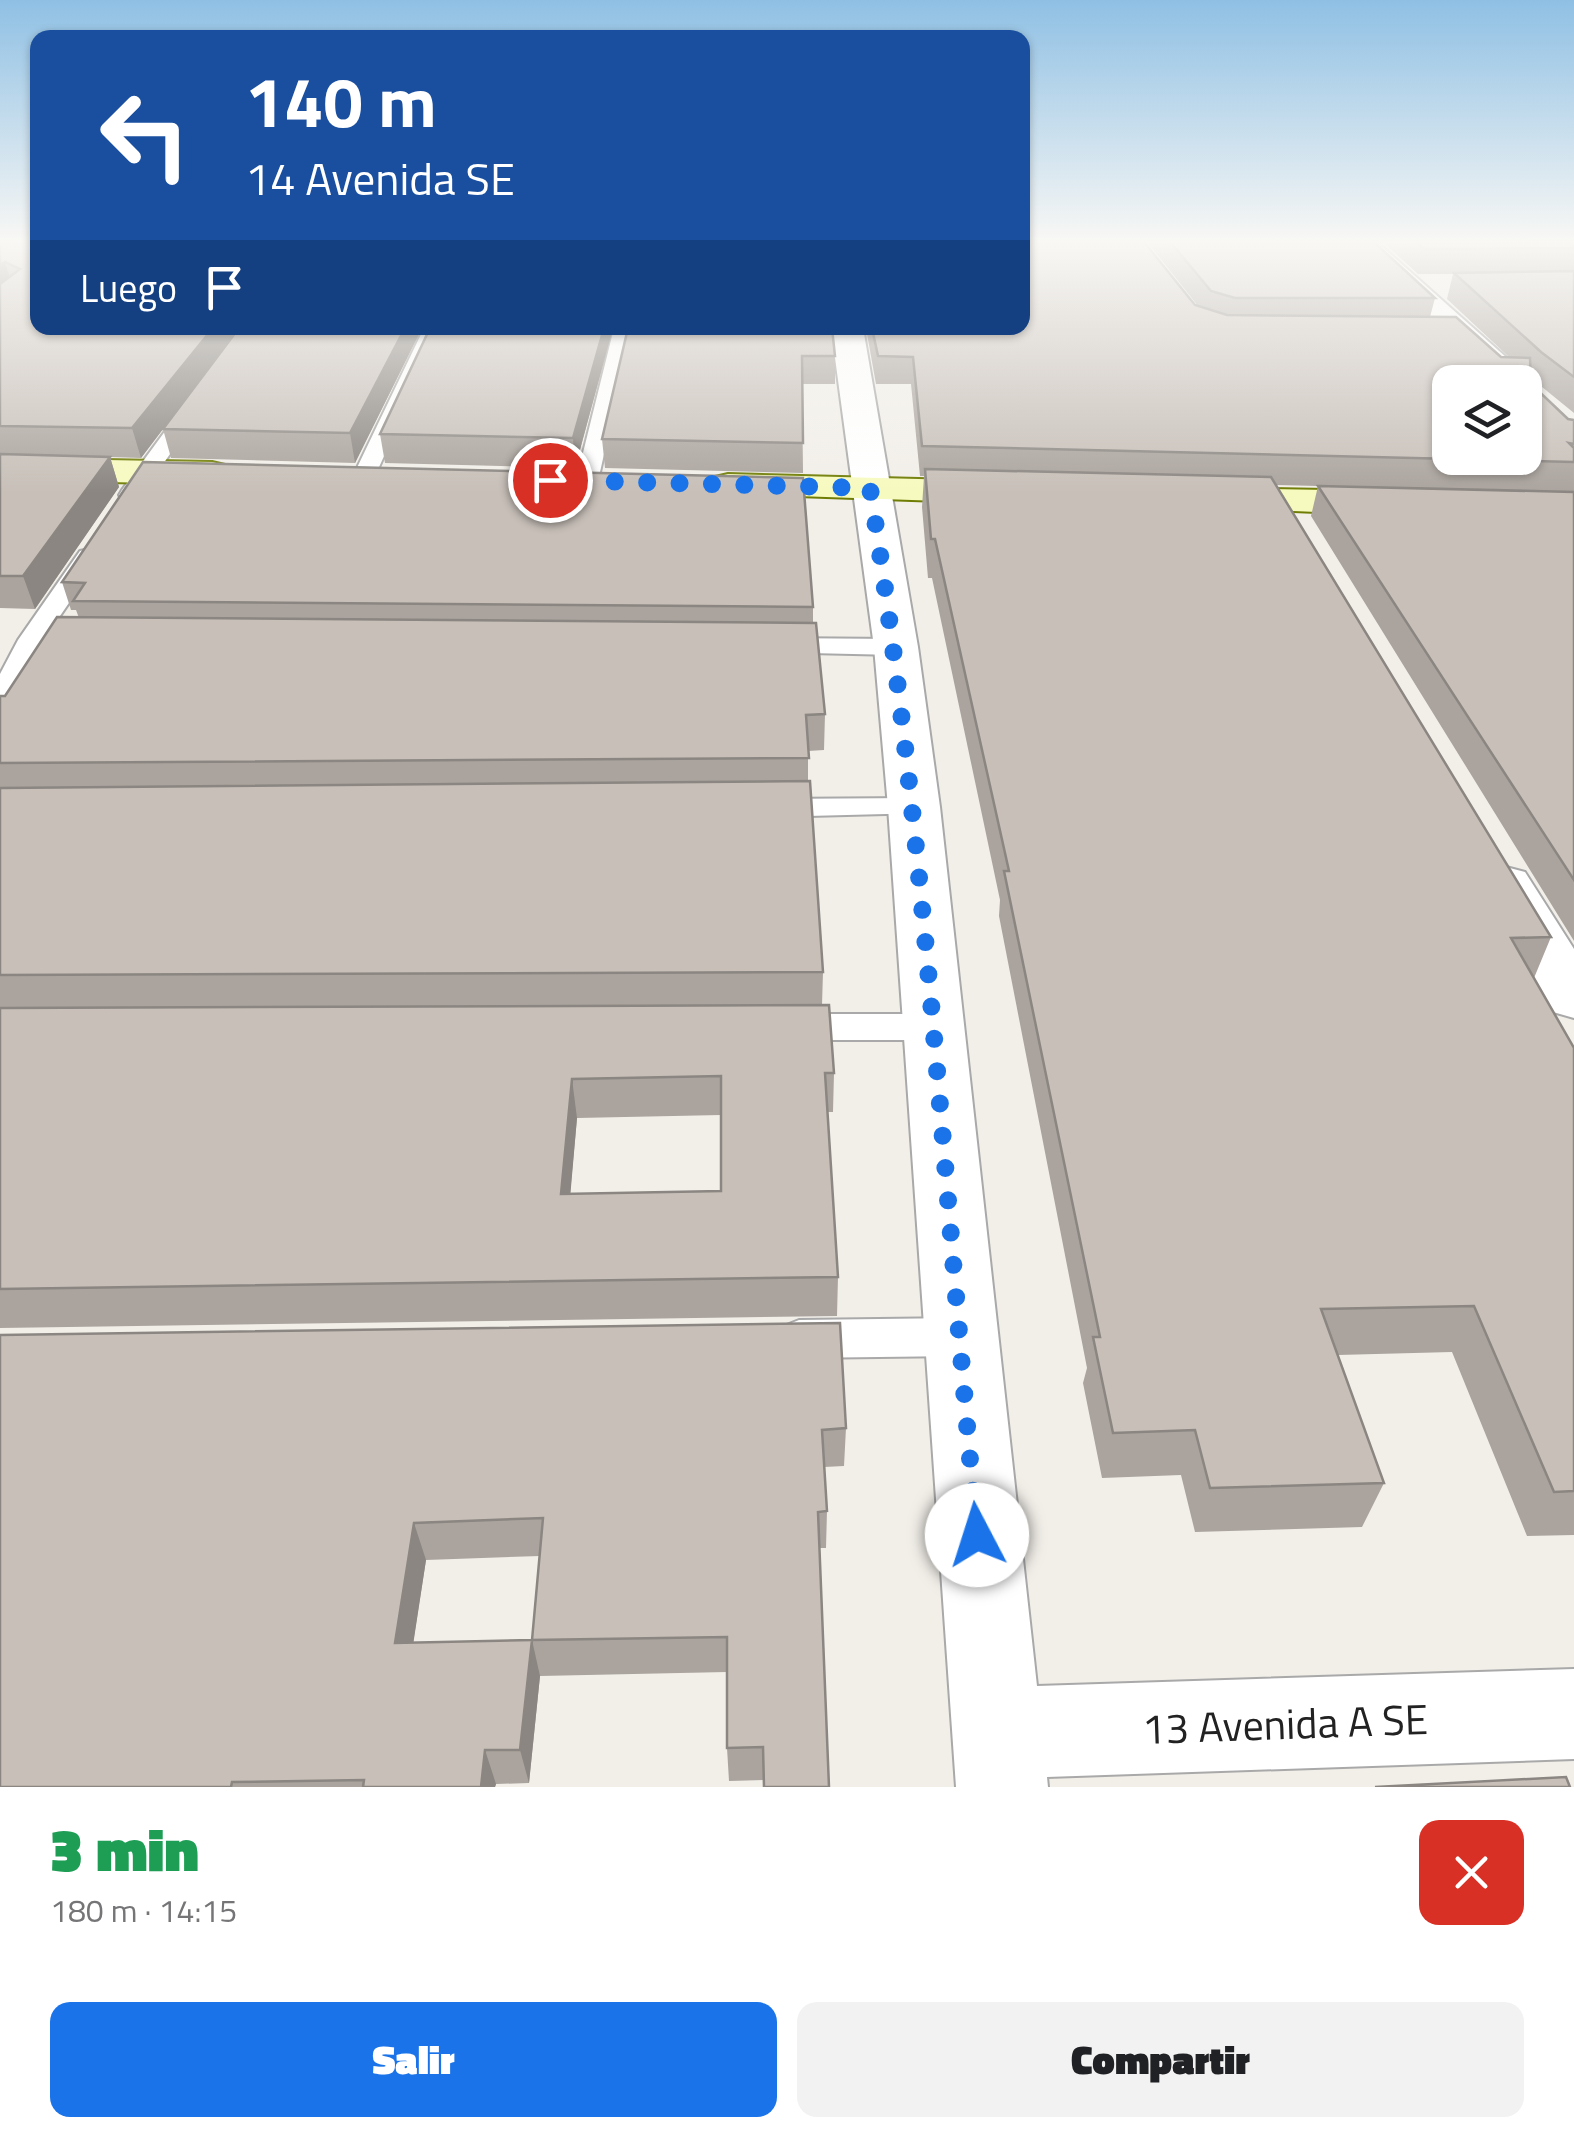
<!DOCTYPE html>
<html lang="es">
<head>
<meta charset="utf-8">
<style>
  :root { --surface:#fff; --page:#f2f2f2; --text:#202124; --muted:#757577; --accent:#1a73e8 }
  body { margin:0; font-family:"Titillium Web",sans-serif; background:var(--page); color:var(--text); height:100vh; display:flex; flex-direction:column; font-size:38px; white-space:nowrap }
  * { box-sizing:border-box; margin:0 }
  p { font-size:32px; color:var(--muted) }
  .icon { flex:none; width:55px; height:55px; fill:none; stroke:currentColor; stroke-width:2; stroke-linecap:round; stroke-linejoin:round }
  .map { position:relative; height:1787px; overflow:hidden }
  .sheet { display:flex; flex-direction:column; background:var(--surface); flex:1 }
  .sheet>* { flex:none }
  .hud { position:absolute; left:30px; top:30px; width:1000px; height:305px; border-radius:20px; box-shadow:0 2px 8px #0004; background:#1a4fa0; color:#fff; overflow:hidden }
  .buttons { position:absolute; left:1432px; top:365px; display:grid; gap:20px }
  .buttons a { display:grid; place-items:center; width:110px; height:110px; border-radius:20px; background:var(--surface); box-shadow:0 2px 8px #0004; font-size:50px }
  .pin { position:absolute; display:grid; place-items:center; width:85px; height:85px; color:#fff; margin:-42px; border:5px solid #fff; border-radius:50%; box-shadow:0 2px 10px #0007 }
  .me { position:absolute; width:110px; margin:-55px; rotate:355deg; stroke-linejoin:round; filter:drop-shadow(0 0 8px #0008) }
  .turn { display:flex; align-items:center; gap:35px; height:210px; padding:0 50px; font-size:45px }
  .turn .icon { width:130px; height:130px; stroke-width:2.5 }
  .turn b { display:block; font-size:70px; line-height:85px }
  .then { display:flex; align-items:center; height:95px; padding:0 50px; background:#0003; gap:20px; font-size:38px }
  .round { display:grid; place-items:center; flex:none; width:105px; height:105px; border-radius:20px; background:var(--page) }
  .head { display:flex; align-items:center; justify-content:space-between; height:170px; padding:0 50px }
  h1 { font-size:60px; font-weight:800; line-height:75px; color:#1e9e55 }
  .primary-button { display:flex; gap:20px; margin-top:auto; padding:20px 50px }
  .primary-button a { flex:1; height:115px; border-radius:20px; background:var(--accent); color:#fff; font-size:40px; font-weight:800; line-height:115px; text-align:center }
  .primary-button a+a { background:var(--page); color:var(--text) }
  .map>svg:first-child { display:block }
</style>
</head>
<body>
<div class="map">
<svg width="1574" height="1787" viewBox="0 0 1574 1787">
  <rect width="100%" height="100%" fill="#f2efe9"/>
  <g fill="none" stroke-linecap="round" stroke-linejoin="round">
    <defs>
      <path id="lane" d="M424 328H442L375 476 372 481H356L353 476Z
        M614 328H632L598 481 587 488 576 481Z
        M192 402 202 408 138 500H122L119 495 122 490 185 404Z
        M89 549 101 556 49 632 86 633 99 641 86 649 40 648 14 701 0 709V674L18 640 80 551Z
        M775 638 896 639 909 647 896 655 766 652 762 646Z
        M914 798 925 801 929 807 925 813 769 817 758 814 754 808 758 802 769 799Z
        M789 1014H933L946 1018 951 1027 946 1036 933 1040H789L776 1036 771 1027 776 1018Z
        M959 1318 974 1324 981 1337 974 1350 959 1356 799 1358 784 1352 777 1339 784 1326 799 1320Z"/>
      <path id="street" d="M1348 243H1378L1526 375 1531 382 1526 389 1525 382H1495Z
        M831 328H863L918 647 940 807 1037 1686 1574 1669V1759L1047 1777 1048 1787H956L888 807 874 647Z
        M1506 867 1525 872 1574 949V1018L1553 1012 1479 884 1487 872Z"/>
      <path id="secondary" d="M0 458 212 462 225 465 231 473 225 481 212 484 0 480Z
        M728 474 997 481 1010 484 1016 492 1010 500 997 503 715 493 709 485 715 477Z
        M1213 488 1387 491 1401 495 1406 503 1401 511 1387 515 1199 507 1194 499 1199 491Z"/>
    </defs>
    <!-- lane casing -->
    <use href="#lane" stroke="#a9a9a9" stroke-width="4"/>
    <!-- street casing -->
    <use href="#street" stroke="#a9a9a9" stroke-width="4"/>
    <!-- secondary casing -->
    <use href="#secondary" stroke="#707d05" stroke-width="4"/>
    <!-- lane -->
    <use href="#lane" fill="#fff" fill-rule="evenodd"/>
    <!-- street -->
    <use href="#street" fill="#fff" fill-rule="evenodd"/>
    <!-- secondary -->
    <use href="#secondary" fill="#f7fabf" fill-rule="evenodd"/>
  </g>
  <!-- wall -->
  <path fill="#aba49e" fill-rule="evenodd" d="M0 243H38V328H422L355 463 171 458 163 429 202 377 141 458 110 457 119 487 35 609 0 608Z
    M1148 243H1375L1435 298 1430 317 1501 357H1509L1447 299 1453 274H1418L1384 243H1574V413L1531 378V384L1568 419 1574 420V941L1311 516 1318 486 1276 485 1551 937 1534 978 1574 1048V1535L1527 1536 1452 1352 1338 1355 1384 1483 1362 1527 1195 1532 1181 1475 1102 1478 1083 1383 1087 1368 999 916 1000 900 932 578H928L922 507 924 476H920L911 384H876L866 328H1022L1198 306Z
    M613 328 575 468 385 463 380 434Z
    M628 328 835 356V384H802L803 473 605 468 602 439Z
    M62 582 813 607V623L825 714 824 750 808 751V781L823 972 822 1005 834 1073 833 1112H827L838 1277 837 1316 0 1328V696H5L79 618 76 610H71ZM721 1115V1191L570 1194 577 1118Z
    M0 1335 846 1428 844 1466 824 1467 827 1511 826 1548H820L764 1780 729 1781 727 1748V1672L540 1676 529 1783 496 1784 495 1787H0ZM540 1556 532 1640 413 1643 426 1560Z"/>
  <!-- shaded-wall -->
  <path fill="#8b8681" d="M5 262 13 288 0 295V265Z
    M213 328H240L141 458 132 428Z
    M405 328H422L355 463 350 433Z
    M604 328H613L575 468 573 438Z
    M110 457 119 487 35 609 23 576Z
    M572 1079 577 1118 567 1233 561 1194Z
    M414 1523 426 1560 408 1678 395 1643Z
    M532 1640 540 1676 529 1783 520 1750Z
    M485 1750 496 1784 495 1787H481Z"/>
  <!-- building -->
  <path fill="#c7bfb8" stroke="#8b8681" stroke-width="2.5" fill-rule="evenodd" d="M0 243H38V328H213L132 428 0 426V284L20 269 5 262 0 265Z
    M1022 243H1145L1195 305 1227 315 1456 317 1501 357 1530 358 1531 384 1568 419 1574 420V444L1569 443 1574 448V462L922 446 913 357 878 356 872 328H1022ZM1450 382H1525V458H1450Z
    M1171 243H1375L1435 298H1235L1211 291Z
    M1417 243H1574V248L1425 249Z
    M1574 271V377L1541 352 1454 273Z
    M239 328H405L350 433 163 429Z
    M430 328H604L573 438 380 434Z
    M628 328H832L835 356H802L803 443 602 439Z
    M0 454 110 457 23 576H0Z
    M143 462 803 478 813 607 73 601 85 583 62 582Z
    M925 469 1271 477 1551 937 1511 938 1574 1048V1491L1554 1492 1474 1306 1321 1309 1384 1483 1210 1488 1195 1430 1113 1433 1093 1337H1100L1004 871H1009L935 539H931Z
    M1318 486 1574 492V880Z
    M57 617 816 623 825 714 806 715 809 758 0 763V696H5Z
    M810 781 823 972 0 975V788Z
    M829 1005 834 1073H825L838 1277 0 1289V1008ZM721 1076V1191L561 1194 572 1079Z
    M840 1323 846 1428 822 1430 827 1511 818 1512 829 1787H764L763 1747 727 1748V1637L532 1640 520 1750H485L481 1787H363L364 1780 232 1782 231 1787H0V1335ZM543 1518 532 1640 395 1643 414 1523Z
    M1566 1777 1570 1787H1375Z"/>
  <!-- sky -->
  <linearGradient id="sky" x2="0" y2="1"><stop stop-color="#8fc0e4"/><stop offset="0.49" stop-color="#f9f8f5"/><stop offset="1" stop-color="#f9f8f5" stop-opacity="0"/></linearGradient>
  <rect width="1574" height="493" fill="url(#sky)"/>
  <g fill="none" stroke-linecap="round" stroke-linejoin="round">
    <!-- route -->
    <path stroke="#1a73e8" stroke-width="18" stroke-dasharray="0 32.4" d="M550 480 870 488C925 835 944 1186 977 1535"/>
  </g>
  <g text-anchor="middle" stroke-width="8" stroke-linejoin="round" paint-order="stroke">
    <!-- near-street labels -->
    <g font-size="42" fill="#222" stroke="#fff">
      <text transform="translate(1285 1724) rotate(-2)" y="15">13 Avenida A SE</text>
    </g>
  </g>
</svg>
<div class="buttons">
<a><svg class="icon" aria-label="layers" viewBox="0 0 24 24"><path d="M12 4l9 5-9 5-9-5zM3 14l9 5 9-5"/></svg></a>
</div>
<div class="pin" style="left:550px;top:480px;background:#d93025"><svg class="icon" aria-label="arrive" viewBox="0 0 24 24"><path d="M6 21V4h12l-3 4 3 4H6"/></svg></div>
<svg class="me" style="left:977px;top:1535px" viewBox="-20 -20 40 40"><circle r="19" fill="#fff"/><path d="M0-13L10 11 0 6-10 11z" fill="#1a73e8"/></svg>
<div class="hud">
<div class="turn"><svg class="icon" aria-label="left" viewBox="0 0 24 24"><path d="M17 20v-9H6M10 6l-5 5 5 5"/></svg><div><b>140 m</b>14 Avenida SE</div></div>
<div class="then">Luego<svg class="icon" aria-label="arrive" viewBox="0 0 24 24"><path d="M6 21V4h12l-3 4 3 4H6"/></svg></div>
</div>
</div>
<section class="sheet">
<div class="head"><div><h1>3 min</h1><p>180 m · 14:15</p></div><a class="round" style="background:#d93025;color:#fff"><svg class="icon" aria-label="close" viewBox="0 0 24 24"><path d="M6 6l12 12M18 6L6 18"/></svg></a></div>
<div class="primary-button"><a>Salir</a><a>Compartir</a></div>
</section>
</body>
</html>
